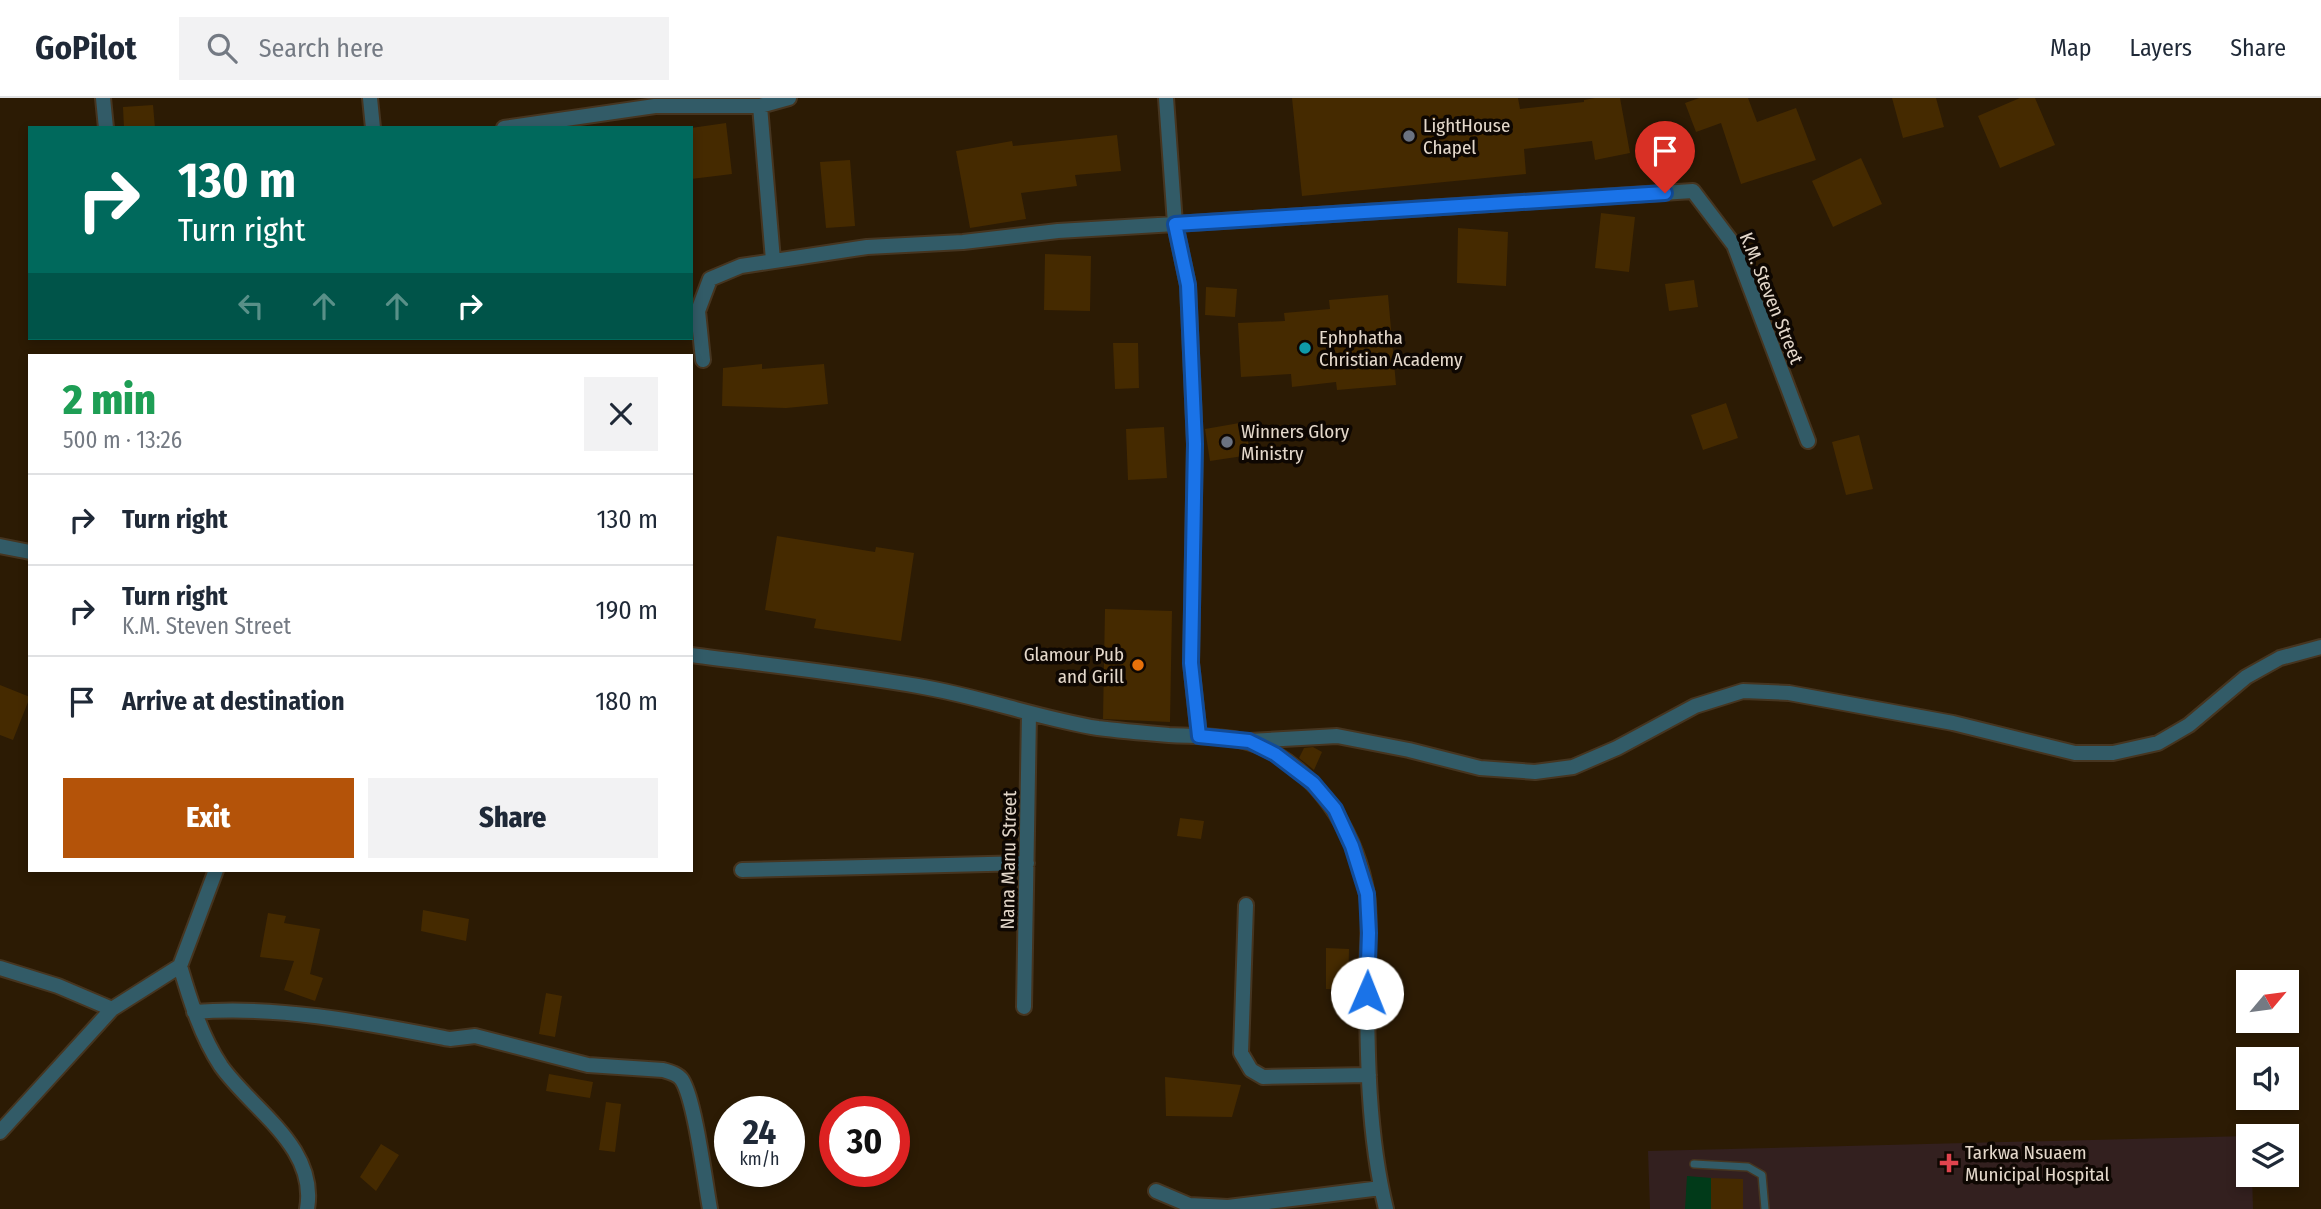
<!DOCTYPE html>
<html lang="en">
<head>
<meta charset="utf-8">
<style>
  :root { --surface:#fff; --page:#f2f2f3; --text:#1f2937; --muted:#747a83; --line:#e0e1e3; --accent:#b45309 }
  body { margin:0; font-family:"Fira Sans Condensed",sans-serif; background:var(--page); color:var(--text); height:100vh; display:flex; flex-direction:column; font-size:26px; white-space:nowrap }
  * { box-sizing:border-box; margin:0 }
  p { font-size:23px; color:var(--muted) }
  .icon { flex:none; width:38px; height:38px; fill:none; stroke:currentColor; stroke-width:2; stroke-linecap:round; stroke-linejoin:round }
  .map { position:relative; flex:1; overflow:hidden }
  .details { position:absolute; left:28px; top:256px; width:665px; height:518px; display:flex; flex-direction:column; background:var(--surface); border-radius:0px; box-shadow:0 4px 10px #0003 }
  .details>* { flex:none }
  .guide { position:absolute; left:28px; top:28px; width:665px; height:214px; border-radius:0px; box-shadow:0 4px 10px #0003; background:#00695c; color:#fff; overflow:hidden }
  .needle { width:46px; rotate:61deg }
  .buttons { position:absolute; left:2236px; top:872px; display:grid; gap:14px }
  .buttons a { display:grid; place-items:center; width:63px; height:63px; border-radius:0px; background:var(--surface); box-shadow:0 4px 10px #0003; font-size:35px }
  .speed { position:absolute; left:714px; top:998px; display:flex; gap:14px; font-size:35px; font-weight:700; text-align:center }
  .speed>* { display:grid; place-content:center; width:91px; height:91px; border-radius:50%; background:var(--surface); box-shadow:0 4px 10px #0003; line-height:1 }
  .speed small { font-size:18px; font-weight:400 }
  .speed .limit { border:10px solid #d22; background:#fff; color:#111 }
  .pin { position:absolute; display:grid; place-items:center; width:60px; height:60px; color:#fff; margin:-72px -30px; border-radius:50% 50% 50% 0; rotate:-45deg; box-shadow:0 0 7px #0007 }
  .pin .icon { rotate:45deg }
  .me { position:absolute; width:77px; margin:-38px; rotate:1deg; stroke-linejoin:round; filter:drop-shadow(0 0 5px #0008) }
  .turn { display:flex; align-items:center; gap:24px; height:147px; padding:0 35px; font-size:32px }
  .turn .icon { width:91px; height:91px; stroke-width:2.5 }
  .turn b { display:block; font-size:49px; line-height:60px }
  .lanes { display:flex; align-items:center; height:66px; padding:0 35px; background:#0003; justify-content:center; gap:35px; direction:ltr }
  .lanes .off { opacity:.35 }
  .round { display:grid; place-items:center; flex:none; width:74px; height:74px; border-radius:0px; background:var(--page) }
  .headline { display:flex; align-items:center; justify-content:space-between; height:119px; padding:0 35px }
  h1 { font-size:42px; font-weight:800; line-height:52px; color:#1e9e55 }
  .primary-button { display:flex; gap:14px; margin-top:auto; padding:14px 35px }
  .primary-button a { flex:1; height:80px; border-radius:0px; background:var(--accent); color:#fff; font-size:28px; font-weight:800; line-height:80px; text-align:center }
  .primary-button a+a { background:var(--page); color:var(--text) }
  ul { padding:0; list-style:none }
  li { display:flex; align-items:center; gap:21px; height:91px; padding:0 35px; border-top:2px solid var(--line) }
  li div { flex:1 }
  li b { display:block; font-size:26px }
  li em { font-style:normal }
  header { display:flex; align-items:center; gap:42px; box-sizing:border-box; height:98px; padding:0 35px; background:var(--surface); border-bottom:2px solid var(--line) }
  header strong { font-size:33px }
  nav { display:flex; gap:38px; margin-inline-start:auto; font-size:24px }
  .search { width:490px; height:63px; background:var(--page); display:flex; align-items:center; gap:18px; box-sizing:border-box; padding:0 24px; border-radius:0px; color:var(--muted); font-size:26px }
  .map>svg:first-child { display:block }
</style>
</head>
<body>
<header>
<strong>GoPilot</strong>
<div class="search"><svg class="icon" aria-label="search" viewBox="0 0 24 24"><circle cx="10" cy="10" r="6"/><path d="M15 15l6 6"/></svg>Search here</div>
<nav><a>Map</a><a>Layers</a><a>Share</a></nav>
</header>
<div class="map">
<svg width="2321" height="1111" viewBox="0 0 2321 1111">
  <rect width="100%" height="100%" fill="#2c1b04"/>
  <!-- medical -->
  <path fill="#33201f" d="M2249 1038V1076H2252L2253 1111H1650L1648 1053Z"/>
  <!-- green -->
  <path fill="#013a19" d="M1687 1078 1711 1080V1111H1685Z"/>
  <!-- building -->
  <path fill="#452a00" d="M1292 0H1518L1520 11 1584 4V2L1595 0H1620L1630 55 1595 62 1592 43 1524 51 1526 76 1302 98Z
    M1699 0H1748L1757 24 1796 10 1816 62 1741 86 1721 25 1696 34 1685 5Z
    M1892 0H1936L1944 29 1903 40Z
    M2020 0H2035L2055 47 2000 70 1978 18Z
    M153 7 155 30H124L123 9Z
    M726 25 732 76 691 81V30Z
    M1117 37 1121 73 1075 77 1077 88 1021 95 1026 121 970 130 956 53 1012 43 1013 48Z
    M1861 60 1882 106 1833 129 1812 83Z
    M850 62 855 128 826 130 820 64Z
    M1601 115 1635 119 1629 174 1595 170Z
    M1458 130 1508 134 1506 188 1457 185Z
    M1045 156 1091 158 1090 213 1044 212Z
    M1694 182 1698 209 1669 213 1665 186Z
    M1206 189 1237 191 1235 219 1205 217Z
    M1388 197 1396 287 1337 292 1336 284 1292 289 1291 276 1241 279 1238 225 1285 223 1284 215 1330 211 1329 202Z
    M1113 245H1138L1139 290 1115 291Z
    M762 266V271L824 266 828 306 786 310 722 308 723 270Z
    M1726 305 1738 340 1703 352 1691 317Z
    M1245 324 1250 357 1210 363 1205 331Z
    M1164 329 1167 380 1128 382 1126 331Z
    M1859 337 1873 391 1846 397 1832 344Z
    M777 438 875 454 876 449 914 455 901 543 814 530 816 521 765 512Z
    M1105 511 1172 513 1170 624 1103 621Z
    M0 587 30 599 13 642 0 637Z
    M1313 649 1322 654 1314 672 1299 660 1304 650Z
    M1180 720 1204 723 1201 741 1177 738Z
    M423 812 469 821 466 843 421 833Z
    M268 815 286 818 284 825 320 831 310 876 323 880 315 903 284 892 294 863 260 859Z
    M1326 850 1349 851 1348 892 1326 891Z
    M546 895 562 898 555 939 539 936Z
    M549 976 593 984 590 1000 546 993Z
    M1165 979 1241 987 1232 1019 1166 1018Z
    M606 1004 621 1006 615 1054 599 1052Z
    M381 1046 399 1057 376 1093 360 1079Z
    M1711 1080 1743 1081V1111H1711Z"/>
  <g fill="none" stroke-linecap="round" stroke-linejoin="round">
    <defs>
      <path id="service" d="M1694 1066 1748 1069 1762 1077 1765 1111"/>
      <path id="minor" d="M103 0 106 30
        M370 0 373 30
        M1166 0 1175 126 1693 93 1734 147 1808 343
        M760 8 773 162
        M504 30 655 8H760L789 0
        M703 262 698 213 710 181 741 168 867 149 963 144 1058 133 1175 126 1188 187 1195 346 1191 565 1199 638
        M0 448 30 454
        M691 557C767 567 843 575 918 588 979 598 1037 620 1098 630 1121 633 1145 635 1169 637 1205 639 1242 636 1274 655 1325 685 1357 739 1367 797 1371 824 1367 851 1367 878 1367 954 1368 1038 1386 1111
        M1249 643 1337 638 1409 652 1480 670 1535 674 1573 669 1617 650 1695 608 1743 593 1789 595 1953 625 2075 655H2113L2158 645 2189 627 2246 579 2280 560 2321 549
        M742 772 1027 765
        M1246 807 1241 955 1251 972 1263 979 1369 977
        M180 868C190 902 201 938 221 968 252 1012 318 1049 307 1111
        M0 870 58 888 112 911
        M1024 909 1029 616
        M194 914C279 907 367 925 450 941L475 938 588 967 663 972C670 974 678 976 682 982 695 1002 705 1084 710 1111
        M0 1034 112 911 180 868 216 772
        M1156 1093 1189 1107 1228 1109 1381 1090"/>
    </defs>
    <!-- service casing -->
    <use href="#service" stroke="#463520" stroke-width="10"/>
    <!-- minor casing -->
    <use href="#minor" stroke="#463520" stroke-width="18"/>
    <!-- service -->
    <use href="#service" stroke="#325b67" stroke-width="7"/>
    <!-- minor -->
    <use href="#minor" stroke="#325b67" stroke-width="14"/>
  </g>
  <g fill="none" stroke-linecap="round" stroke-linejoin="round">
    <defs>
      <path id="route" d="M1367 895 1369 835 1367 796 1352 748 1335 711 1313 685 1275 656 1249 643 1199 638 1191 565 1195 346 1188 187 1175 126 1665 95"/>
    </defs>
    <!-- route casing -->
    <use href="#route" stroke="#114b97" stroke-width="18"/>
    <!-- route -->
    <use href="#route" stroke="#1a73e8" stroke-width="12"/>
  </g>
  <!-- markers -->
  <g fill="#6b7280" stroke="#0e0702" stroke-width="2.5">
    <circle cx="1409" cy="38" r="7"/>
    <circle cx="1227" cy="344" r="7"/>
  </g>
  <circle fill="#0f9aa8" stroke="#0e0702" stroke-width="2.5" cx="1305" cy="250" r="7"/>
  <circle fill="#e8710a" stroke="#0e0702" stroke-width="2.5" cx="1138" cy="567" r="7"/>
  <path fill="#e0444e" stroke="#0e0702" stroke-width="2.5" d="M1945.5 1054.5h7v7h7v7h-7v7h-7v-7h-7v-7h7z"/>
  <g text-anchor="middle" stroke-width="7" stroke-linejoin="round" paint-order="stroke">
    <!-- poi labels -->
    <g font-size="19" fill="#e4d8cb" stroke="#0e0702" text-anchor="start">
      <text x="1423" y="34">LightHouse<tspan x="1423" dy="22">Chapel</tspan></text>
      <text x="1319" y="246">Ephphatha<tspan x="1319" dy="22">Christian Academy</tspan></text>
      <text x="1241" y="340">Winners Glory<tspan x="1241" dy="22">Ministry</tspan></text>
      <text x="1124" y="563" text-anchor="end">Glamour Pub<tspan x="1124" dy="22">and Grill</tspan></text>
      <text x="1965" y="1061">Tarkwa Nsuaem<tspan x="1965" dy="22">Municipal Hospital</tspan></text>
    </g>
    <!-- street labels -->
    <g font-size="19" fill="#e4d8cb" stroke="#0e0702">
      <text transform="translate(1772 200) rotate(68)" y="7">K.M. Steven Street</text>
      <text transform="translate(1008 762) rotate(-89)" y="7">Nana Manu Street</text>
    </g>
  </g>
</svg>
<div class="buttons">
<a><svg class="needle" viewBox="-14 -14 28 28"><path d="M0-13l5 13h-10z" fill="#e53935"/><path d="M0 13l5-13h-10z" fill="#747a83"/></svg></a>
<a><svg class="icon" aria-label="sound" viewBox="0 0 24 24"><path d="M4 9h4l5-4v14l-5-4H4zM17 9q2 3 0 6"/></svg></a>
<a><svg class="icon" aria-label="layers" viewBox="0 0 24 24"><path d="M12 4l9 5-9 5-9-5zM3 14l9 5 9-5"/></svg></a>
</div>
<div class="speed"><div>24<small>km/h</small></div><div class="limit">30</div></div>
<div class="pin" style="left:1665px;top:95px;background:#d93025"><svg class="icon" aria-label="arrive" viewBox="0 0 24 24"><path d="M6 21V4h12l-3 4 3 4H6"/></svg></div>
<svg class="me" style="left:1367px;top:895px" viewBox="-20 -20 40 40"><circle r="19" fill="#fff"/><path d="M0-13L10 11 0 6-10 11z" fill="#1a73e8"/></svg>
<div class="guide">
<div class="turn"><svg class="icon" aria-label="right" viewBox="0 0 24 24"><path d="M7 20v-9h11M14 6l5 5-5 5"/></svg><div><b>130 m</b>Turn right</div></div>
<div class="lanes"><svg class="icon off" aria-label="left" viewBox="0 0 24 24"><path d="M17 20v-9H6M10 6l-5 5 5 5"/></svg><svg class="icon off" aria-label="ahead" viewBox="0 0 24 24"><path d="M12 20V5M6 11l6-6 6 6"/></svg><svg class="icon off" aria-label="ahead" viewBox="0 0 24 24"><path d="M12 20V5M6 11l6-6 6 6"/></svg><svg class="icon" aria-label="right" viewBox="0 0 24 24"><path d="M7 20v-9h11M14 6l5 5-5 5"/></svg></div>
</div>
<section class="details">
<div class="headline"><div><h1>2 min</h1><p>500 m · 13:26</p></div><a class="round"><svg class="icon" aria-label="close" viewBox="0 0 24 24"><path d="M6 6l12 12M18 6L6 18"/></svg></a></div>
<ul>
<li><svg class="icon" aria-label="right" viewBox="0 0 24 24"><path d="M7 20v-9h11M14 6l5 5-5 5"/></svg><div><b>Turn right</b></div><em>130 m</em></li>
<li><svg class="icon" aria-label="right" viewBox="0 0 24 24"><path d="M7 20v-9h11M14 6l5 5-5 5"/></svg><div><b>Turn right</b><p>K.M. Steven Street</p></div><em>190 m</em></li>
<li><svg class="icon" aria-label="arrive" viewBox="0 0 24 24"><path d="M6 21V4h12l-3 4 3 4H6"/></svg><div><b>Arrive at destination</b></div><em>180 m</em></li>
</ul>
<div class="primary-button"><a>Exit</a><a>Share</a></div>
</section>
</div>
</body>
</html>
